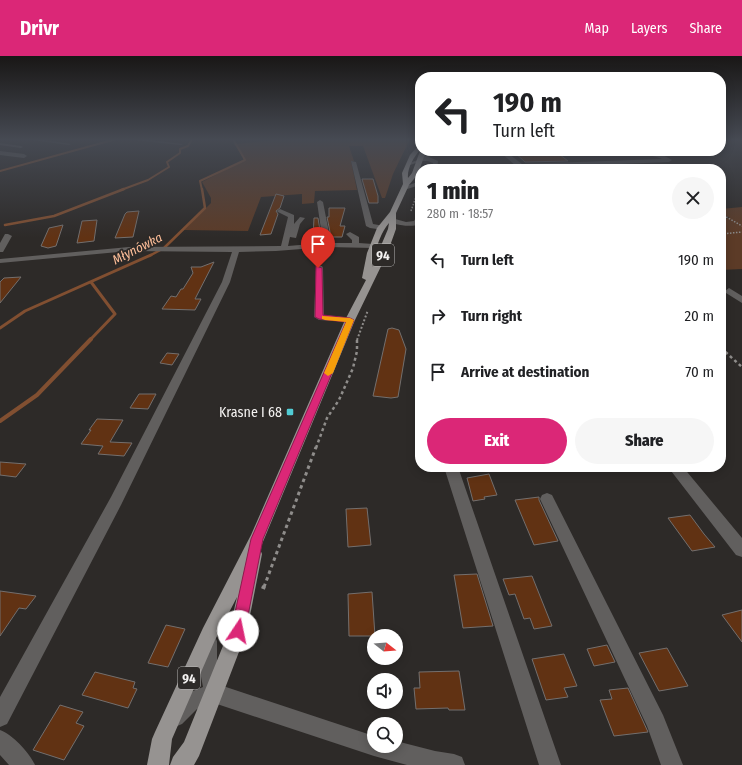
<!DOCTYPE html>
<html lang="en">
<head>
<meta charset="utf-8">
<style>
  :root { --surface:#fff; --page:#f6f6f6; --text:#202124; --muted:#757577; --accent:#db2777 }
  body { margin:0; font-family:"Fira Sans Condensed",sans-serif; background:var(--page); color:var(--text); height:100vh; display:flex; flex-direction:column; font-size:15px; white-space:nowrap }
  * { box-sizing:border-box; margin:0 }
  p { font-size:13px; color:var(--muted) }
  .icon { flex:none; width:22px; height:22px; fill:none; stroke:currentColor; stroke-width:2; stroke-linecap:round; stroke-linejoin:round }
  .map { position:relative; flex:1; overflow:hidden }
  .side { position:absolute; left:415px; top:108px; width:311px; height:308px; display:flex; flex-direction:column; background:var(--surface); border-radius:16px; box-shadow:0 2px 10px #0003 }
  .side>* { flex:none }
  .banner { position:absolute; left:415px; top:16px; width:311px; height:84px; border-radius:16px; box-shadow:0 2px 10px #0003; background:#fff; color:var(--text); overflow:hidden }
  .needle { width:26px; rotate:107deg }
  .fabs { position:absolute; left:367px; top:573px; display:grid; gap:8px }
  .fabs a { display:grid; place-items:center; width:36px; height:36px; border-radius:50%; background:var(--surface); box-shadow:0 2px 10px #0003; font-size:20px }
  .pin { position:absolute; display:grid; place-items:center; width:34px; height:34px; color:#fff; margin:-41px -17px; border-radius:50% 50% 50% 0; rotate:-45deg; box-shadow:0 0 4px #0007 }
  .pin .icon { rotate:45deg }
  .me { position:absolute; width:44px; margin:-22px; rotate:11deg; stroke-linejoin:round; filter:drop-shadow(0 0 3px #0008) }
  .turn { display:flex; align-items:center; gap:14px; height:84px; padding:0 12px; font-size:18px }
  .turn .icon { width:52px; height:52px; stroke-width:2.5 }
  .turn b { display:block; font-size:28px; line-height:34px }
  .round { display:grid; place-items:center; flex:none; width:42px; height:42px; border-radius:21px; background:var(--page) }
  .overview { display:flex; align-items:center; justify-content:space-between; height:68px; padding:0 12px }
  h1 { font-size:24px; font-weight:800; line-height:30px }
  .cta { display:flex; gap:8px; margin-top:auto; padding:8px 12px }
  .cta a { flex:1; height:46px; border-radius:24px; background:var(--accent); color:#fff; font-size:16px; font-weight:800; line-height:46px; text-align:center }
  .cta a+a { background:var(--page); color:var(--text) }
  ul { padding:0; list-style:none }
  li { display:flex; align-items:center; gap:12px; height:56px; padding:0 12px }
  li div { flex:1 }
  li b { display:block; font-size:15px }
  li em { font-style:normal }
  header { display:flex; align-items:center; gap:24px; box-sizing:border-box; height:56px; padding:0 20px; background:var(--accent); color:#fff }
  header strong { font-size:19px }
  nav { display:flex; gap:22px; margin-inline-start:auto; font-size:14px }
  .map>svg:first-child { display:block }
</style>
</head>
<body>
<header>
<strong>Drivr</strong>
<nav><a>Map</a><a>Layers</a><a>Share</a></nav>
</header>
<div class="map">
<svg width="742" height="709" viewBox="0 0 742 709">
  <rect width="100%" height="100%" fill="#2d2a28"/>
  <!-- green -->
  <path fill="#5c3b27" d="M287 83H410L393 118 385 142H382L363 90H349L354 105H351L357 134 315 135 314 147 302 148V138L261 141 248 175 184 174 211 147V142L202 126 244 104 245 103 234 88Z
    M742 151V213L721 214V163L730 162 721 157V153Z"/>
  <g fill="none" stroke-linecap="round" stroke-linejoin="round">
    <!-- stream-far3 -->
    <path stroke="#814f31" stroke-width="2" d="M0 115 116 83
      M121 134 148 124 169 111 167 106 180 97V93L188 90 192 83
      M202 134 200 125 245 104 233 83"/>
    <!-- stream-far2 -->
    <path stroke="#814f31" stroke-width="2.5" d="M5 169 54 160 124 133
      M149 200 164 192 205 152 202 133"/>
    <!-- stream-far1 -->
    <path stroke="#814f31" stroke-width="3" d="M0 272 25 255 151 199
      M90 284 115 258 91 226"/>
    <!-- stream -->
    <path stroke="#814f31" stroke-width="4" d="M0 365 37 339 91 283"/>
  </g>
  <!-- building -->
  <path fill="#613213" stroke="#736f6e" d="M513 95H555L568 105 525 106Z
    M362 123H373L378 140V147H369Z
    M276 138 284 140 280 152 276 155 278 158 271 178 260 179Z
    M329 152H345L340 170H345L342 181H331L327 161H329Z
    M139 155 133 181 115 182 125 158 127 156Z
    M314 162H318L321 181H313Z
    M97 164 94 185 77 187 82 165Z
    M63 169 56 190 48 192 41 190 49 172Z
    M214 206 195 243H201L195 254 162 253 171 240 176 241 181 233H183L193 217 191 211H201Z
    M21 221 0 247V226L4 222Z
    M392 272 399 274 406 293 398 341 391 342 373 340 388 273Z
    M167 297 179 298 172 309 160 307Z
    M139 338H156L148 353 130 352Z
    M97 363 123 364 110 386 132 387 124 400 98 398 103 390 81 388 91 374H89Z
    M0 406 26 408 16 421 0 419Z
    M489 418 497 439 484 441 485 443 473 445 467 422Z
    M539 441V444L558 485 534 489 515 444Z
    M367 452 371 489 348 491 346 453Z
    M690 459 704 478 715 491 692 495 668 462Z
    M477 518 493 570 463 572 454 519Z
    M532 520 552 570 534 573 530 562 524 563 515 538 509 539 503 523Z
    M0 535 36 540 26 553 19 552 0 580Z
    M372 536 375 580H349L348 538Z
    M742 554V586L722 559Z
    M166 569 185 573 168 611 148 607Z
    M607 589 615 606 594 610 587 593Z
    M667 592 688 630 659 635 639 597Z
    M564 598 577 630 564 632 568 641 546 644 532 603Z
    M459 615 465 654H449L448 652 416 653 414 632H420L419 616Z
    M95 616 135 626 133 632 137 633 128 652 82 639Z
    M628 632 648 676 614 680 600 644 612 643 609 634Z
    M60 649 83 656 76 667 84 670 64 704 33 694Z"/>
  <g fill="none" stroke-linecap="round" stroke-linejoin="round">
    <!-- path-far4 -->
    <path stroke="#8f8d8b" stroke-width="1.5" stroke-dasharray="1.5 1.5" stroke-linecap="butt" d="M411 155 418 135
      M721 158 742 170
      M721 178 742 176"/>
    <!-- path-far3 -->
    <path stroke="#8f8d8b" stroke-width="2" stroke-dasharray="2 2" stroke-linecap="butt" d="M357 284 368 254"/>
    <!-- path-far2 -->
    <path stroke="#8f8d8b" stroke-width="2.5" stroke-dasharray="3 3" stroke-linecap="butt" d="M721 292 742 311
      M316 392 327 362 339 344 353 312 357 295V283"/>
    <!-- path-far1 -->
    <path stroke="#8f8d8b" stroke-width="3" stroke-dasharray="3.5 3.5" stroke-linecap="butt" d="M264 531 316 391"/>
    <!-- path -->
    <path stroke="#8f8d8b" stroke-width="4" stroke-dasharray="4.5 4.5" stroke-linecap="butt" d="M263 533 264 530"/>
    <!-- minor -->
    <path fill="#615f5e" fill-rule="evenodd" d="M25 83H39L71 88 69 89Z
      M124 83H141L183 88 181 89Z
      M0 87 21 90 23 91 21 92 0 89Z
      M0 95 24 98 27 100 24 102 0 99Z
      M499 95H505L522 108 662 103C654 99 645 100 638 95L659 97 672 104 669 106 522 112 516 110Z
      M422 98 438 105 437 113H431L433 107 428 105H422L407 110V108L423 102 419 100Z
      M351 105 356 106 373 168 384 170V174L370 172 366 170Z
      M420 125V129L404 134 401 132Z
      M320 144 323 146 331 187H352V184L346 178 350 176 359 181V187L373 188 377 190 373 192 327 191 276 195 239 196 230 226 121 449 7 668 0 671V641L111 441 222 226 232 196 129 195 0 207V203L129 191 281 190 288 161 278 156 277 155 280 153 294 159V168L300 161 305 162 300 168 296 182 290 181 288 190 323 187 317 146Z
      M420 157V168C410 172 393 169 385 163L388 161 406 166 414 165 418 158Z
      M5 178H8L12 180 3 196H0V187Z
      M316 210H322L323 212 324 259 353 262 355 264 353 266 319 264 314 261Z
      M729 232 742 240V247L726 237 725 235Z
      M444 411H458L561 709H539Z
      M668 411H683L742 482V501L736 499Z
      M547 437 552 439 663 659 683 709H661L647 670 540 443 542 439Z
      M208 576 214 579 217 585V604L223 630 374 680V690H396V685L435 695 454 698 462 701 465 709H407L374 700 214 647 197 653 182 668 175 671 168 668 165 661C172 644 187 637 203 631 200 614 195 595 202 579Z
      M0 674C13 679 29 696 35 709H9L0 699Z"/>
    <!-- major -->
    <path fill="#969391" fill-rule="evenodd" d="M418 90H420V94C414 101 407 112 408 122L412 117 420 95H426L418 118 409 129 396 157V173L387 198 355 264 260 493 262 498 247 575 199 700 194 709H170L173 701 184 686 229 575 237 541 215 584 172 683 169 709H147L152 683 155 676 203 572 251 479 345 264 366 224 362 222 367 197 377 172 390 156 403 128 402 117 410 99ZM389 167 388 173 372 211C375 196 379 179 389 167Z"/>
  </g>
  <!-- sky -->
  <linearGradient id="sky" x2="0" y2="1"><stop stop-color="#191716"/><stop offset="0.46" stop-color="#464a53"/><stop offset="1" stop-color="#464a53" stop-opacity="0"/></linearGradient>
  <rect width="742" height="182" fill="url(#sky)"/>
  <!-- route -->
  <path fill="#db2777" stroke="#8e194d" d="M316 210 322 212 323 259 350 262 354 264 263 483 245 575 243 580 238 582 233 580 231 575 251 483 346 266 319 263 315 261Z"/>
  <!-- slow -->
  <path fill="#f59e0b" d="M322 260 350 262 354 264 333 317 328 320 324 317 346 266 325 264 322 263Z"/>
  <!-- markers -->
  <rect fill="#51ccd4" stroke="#2d2a28" stroke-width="1.5" x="286" y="352" width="8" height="8" rx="2"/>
  <g text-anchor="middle" stroke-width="3.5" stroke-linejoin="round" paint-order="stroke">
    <!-- far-water labels -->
    <g font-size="13" font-style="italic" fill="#fcbd98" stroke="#2d2a28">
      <text transform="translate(137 192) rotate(-27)" y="5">Młynówka</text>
    </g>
    <!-- shield labels -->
    <g fill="#2d2a28" stroke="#b8b6b5" stroke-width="1">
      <rect x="372" y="188" width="22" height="22" rx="3"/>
      <rect x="178" y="611" width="22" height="22" rx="3"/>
    </g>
    <g font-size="13" font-weight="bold" fill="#f4f2f1">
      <text x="383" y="204">94</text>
      <text x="189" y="627">94</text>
    </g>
    <!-- poi labels -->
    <g font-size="14" fill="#f4f2f1" stroke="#2d2a28" text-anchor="end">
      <text x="282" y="361">Krasne I 68</text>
    </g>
  </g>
</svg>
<div class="fabs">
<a><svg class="needle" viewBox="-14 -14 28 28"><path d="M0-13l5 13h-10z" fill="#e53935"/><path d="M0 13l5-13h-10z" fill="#757577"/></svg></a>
<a><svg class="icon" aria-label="sound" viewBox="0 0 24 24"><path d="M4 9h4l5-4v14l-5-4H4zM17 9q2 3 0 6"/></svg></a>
<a><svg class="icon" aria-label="search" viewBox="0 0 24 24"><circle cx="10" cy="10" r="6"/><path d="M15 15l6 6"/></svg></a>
</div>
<div class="pin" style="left:318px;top:212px;background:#d93025"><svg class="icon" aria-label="arrive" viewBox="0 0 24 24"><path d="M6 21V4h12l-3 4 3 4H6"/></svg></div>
<svg class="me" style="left:238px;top:575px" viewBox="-20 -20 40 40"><circle r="19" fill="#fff"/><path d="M0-13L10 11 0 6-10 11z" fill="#db2777"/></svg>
<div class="banner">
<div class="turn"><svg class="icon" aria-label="left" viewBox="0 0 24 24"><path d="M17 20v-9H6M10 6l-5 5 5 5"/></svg><div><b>190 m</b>Turn left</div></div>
</div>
<section class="side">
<div class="overview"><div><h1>1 min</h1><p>280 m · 18:57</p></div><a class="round"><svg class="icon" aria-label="close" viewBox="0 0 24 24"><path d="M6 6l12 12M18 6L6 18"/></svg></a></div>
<ul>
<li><svg class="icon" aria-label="left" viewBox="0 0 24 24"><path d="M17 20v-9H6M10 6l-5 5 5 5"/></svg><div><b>Turn left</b></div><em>190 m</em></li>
<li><svg class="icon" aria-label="right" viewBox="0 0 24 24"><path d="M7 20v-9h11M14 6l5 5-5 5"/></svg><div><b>Turn right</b></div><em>20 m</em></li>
<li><svg class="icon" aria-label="arrive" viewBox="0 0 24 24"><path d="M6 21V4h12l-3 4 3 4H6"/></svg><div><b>Arrive at destination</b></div><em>70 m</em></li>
</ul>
<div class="cta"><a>Exit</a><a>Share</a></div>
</section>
</div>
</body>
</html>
